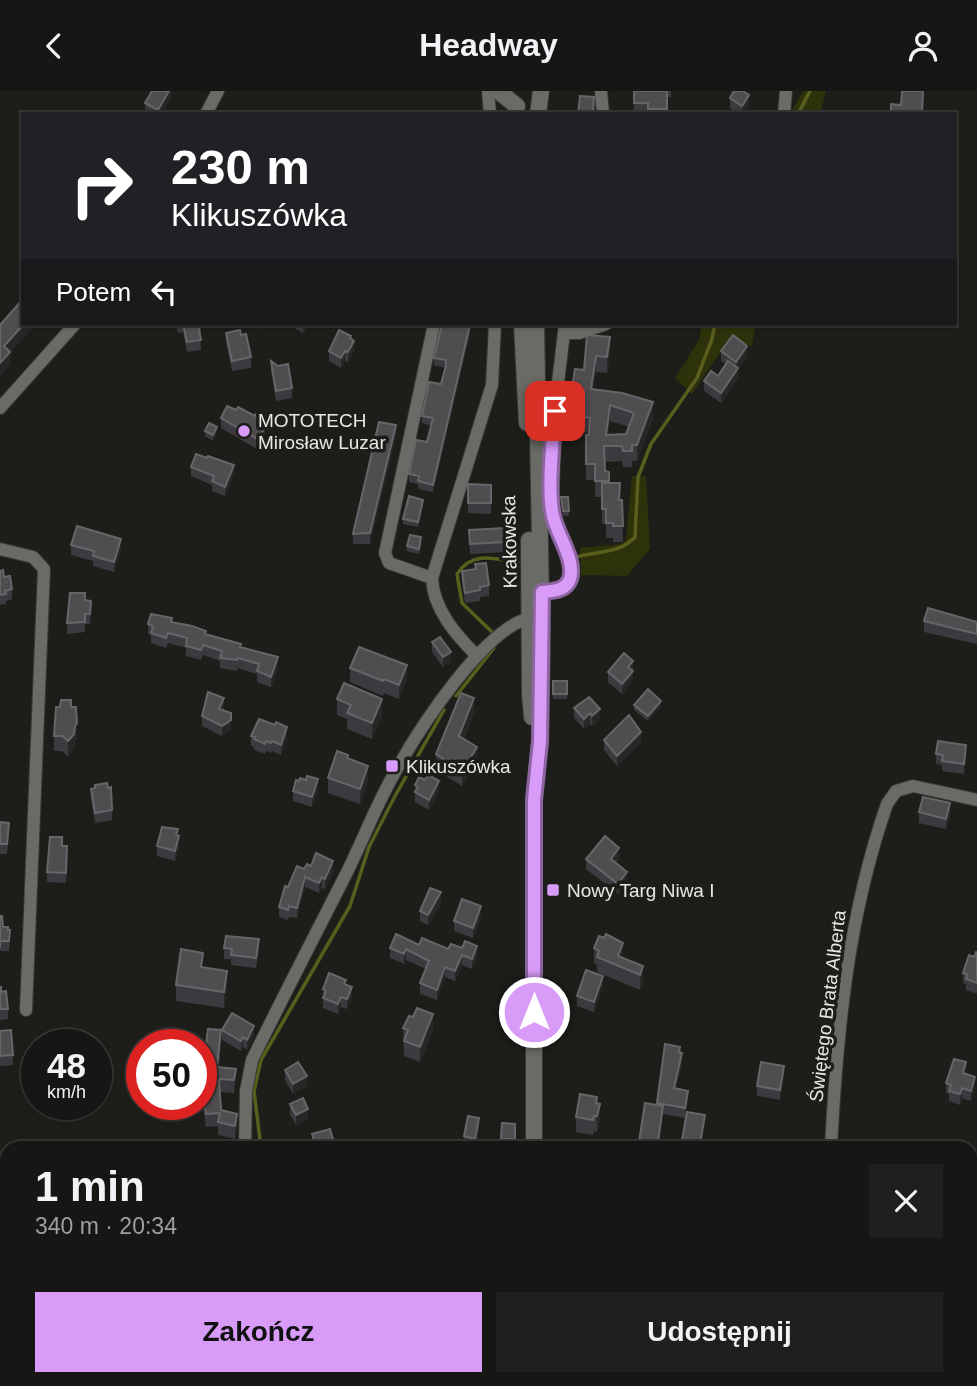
<!DOCTYPE html>
<html lang="pl">
<head>
<meta charset="utf-8">
<style>
  :root { --surface:#161614; --page:#1f1f1d; --text:#f1f3f6; --muted:#9e9fa0; --line:#353534; --accent:#d89bf8 }
  body { margin:0; font-family:Arial,sans-serif; background:var(--page); color:var(--text); height:100vh; display:flex; flex-direction:column; font-size:26px; white-space:nowrap }
  * { box-sizing:border-box; margin:0 }
  p { font-size:23px; color:var(--muted) }
  .icon { flex:none; width:38px; height:38px; fill:none; stroke:currentColor; stroke-width:2; stroke-linecap:round; stroke-linejoin:round }
  .map { position:relative; flex:1; overflow:hidden }
  .details { position:absolute; left:0px; top:1050px; width:978px; height:245px; display:flex; flex-direction:column; background:var(--surface); border-radius:21px 21px 0 0; box-shadow:0 2px 5px #0004,0 0 0 2px var(--line) }
  .details>* { flex:none }
  .hud { position:absolute; left:21px; top:21px; width:936px; height:214px; border-radius:0px; box-shadow:0 2px 5px #0004,0 0 0 2px var(--line); background:#202124; color:#fff; overflow:hidden }
  .speed { position:absolute; left:21px; top:938px; display:flex; gap:14px; font-size:35px; font-weight:700; text-align:center }
  .speed>* { display:grid; place-content:center; width:91px; height:91px; border-radius:50%; background:var(--surface); box-shadow:0 2px 5px #0004,0 0 0 2px var(--line); line-height:1 }
  .speed small { font-size:18px; font-weight:400 }
  .speed .limit { border:10px solid #d22; background:#fff; color:#111 }
  .pin { position:absolute; display:grid; place-items:center; width:60px; height:60px; color:#fff; margin:-30px; border-radius:14px; box-shadow:0 4px 10px #0006 }
  .me { position:absolute; width:77px; margin:-38px; rotate:0deg; stroke-linejoin:round; filter:drop-shadow(0 0 5px #0008) }
  .turn { display:flex; align-items:center; gap:24px; height:147px; padding:0 35px; font-size:32px }
  .turn .icon { width:91px; height:91px; stroke-width:2.5 }
  .turn b { display:block; font-size:49px; line-height:60px }
  .then { display:flex; align-items:center; height:66px; padding:0 35px; background:#0003; gap:14px; font-size:26px }
  .round { display:grid; place-items:center; flex:none; width:74px; height:74px; border-radius:0px; background:var(--page) }
  .summary { display:flex; align-items:center; justify-content:space-between; height:119px; padding:0 35px }
  h1 { font-size:42px; font-weight:800; line-height:52px }
  .primary-button { display:flex; gap:14px; margin-top:auto; padding:14px 35px }
  .primary-button a { flex:1; height:80px; border-radius:0px; background:var(--accent); color:#111; font-size:28px; font-weight:800; line-height:80px; text-align:center }
  .primary-button a+a { background:var(--page); color:var(--text) }
  header { display:flex; justify-content:space-between; align-items:center; height:91px; padding:0 35px; background:var(--surface); font-size:32px; font-weight:800 }
  .map>svg:first-child { display:block }
</style>
</head>
<body>
<header><svg class="icon" aria-label="back" viewBox="0 0 24 24"><path d="M15 5l-7 7 7 7"/></svg>Headway<svg class="icon" aria-label="person" viewBox="0 0 24 24"><circle cx="12" cy="8" r="4"/><path d="M4 21q1-7 8-7t8 7"/></svg></header>
<div class="map">
<svg width="977" height="1295" viewBox="0 0 977 1295">
  <rect width="100%" height="100%" fill="#1d1e1a"/>
  <!-- green -->
  <path fill="#2e320b" d="M803 0H826L820 23H790Z
    M702 233H737L755 236 752 255 729 248 692 303 675 287 699 249Z
    M632 385H646L650 458 627 485 581 484 580 457 621 453 626 449Z
    M447 1288H520V1295H448Z"/>
  <g fill="none" stroke-linecap="round" stroke-linejoin="round">
    <!-- stream -->
    <path stroke="#585f1d" stroke-width="3.5" d="M798 23 810 0
      M576 466C596 460 620 463 635 446L638 386 651 353 697 287 712 248 715 233
      M493 542 462 512 457 483C473 459 496 468 519 472
      M456 605 494 557
      M261 1057 254 1000 261 969 350 815 369 756 395 705 444 619
      M0 1210 7 1202
      M179 1295V1288"/>
    <defs>
      <path id="street" d="M488 0 490 23
        M601 0 603 23
        M206 23 218 0
        M784 23 786 0
        M564 242H579L606 233
        M0 317 75 233
        M0 458 33 466 44 478 26 919
        M432 487 389 472 385 462 434 233
        M534 501 560 499 566 495 571 484 568 466 552 421 557 300 565 233
        M477 565C456 544 433 518 432 487L492 294 495 233
        M245 1057 246 1000 252 969C281 910 311 852 341 793 360 757 374 718 394 683 416 643 489 527 537 526
        M831 1057C837 940 848 825 887 713L896 700 913 695 977 709
        M0 1230 7 1225
        M123 1288 125 1295
        M823 1295V1288"/>
      <path id="secondary" d="M498 0 517 15
        M538 23 541 0
        M522 233 527 332
        M529 449 530 603 532 626
        M534 1057V709L540 650 542 562 536 233
        M534 1288V1295"/>
    </defs>
    <!-- street casing -->
    <use href="#street" stroke="#393936" stroke-width="14"/>
    <!-- secondary casing -->
    <use href="#secondary" stroke="#393936" stroke-width="18"/>
    <!-- street -->
    <use href="#street" stroke="#6a6b66" stroke-width="12"/>
    <!-- secondary -->
    <use href="#secondary" stroke="#6a6b66" stroke-width="16"/>
  </g>
  <!-- wall -->
  <path fill="#3d3a3f" fill-rule="evenodd" d="M171 0V6L162 23H145V12Z
    M634 0H701H671V6H668L667 23H634Z
    M730 7 749 14 744 23H739L730 17Z
    M140 233H150L148 237Z
    M176 233H201V244H200L201 259 187 261 183 241 178 242Z
    M252 233H265L262 238Z
    M293 233H309L303 242 293 236Z
    M226 242 241 244 251 266V277L232 280 226 252Z
    M470 242 433 401 418 398V393L409 391V383L427 351 431 335 422 332V325L441 293 445 277 434 274V267Z
    M587 244 610 262 607 282 596 281 593 298 653 327 637 370H632V376H623L622 370 605 371V380L609 381V392L620 409H622L623 451H613V447H606V433H602V406H595V389H586V344H589V342L579 341V325L581 314 572 313V297L584 279ZM610 330 629 336 626 343 608 344Z
    M351 248 354 260 348 271 345 270 341 277 329 270V260Z
    M721 260 747 266 738 278V288L721 312 704 300V290L718 285 726 273 721 270Z
    M271 270 292 297V307L276 310 271 280Z
    M236 319 255 325 265 347 257 358 221 337V327Z
    M205 340 217 341 213 350 205 345Z
    M396 345 370 453H353V443Z
    M191 376 234 383 225 405 212 400V394L191 385Z
    M468 393 491 394V423L468 422Z
    M561 406H568L569 425H563Z
    M423 414 418 436 403 433V428Z
    M505 437 506 461 470 463 469 439Z
    M421 451 419 463 407 460V455Z
    M71 454 121 458 114 481 93 475V470L71 464Z
    M475 473 489 494V505L480 506V510L465 512 462 490V480L475 478Z
    M0 480 12 498V508L6 510V513L0 514Z
    M85 509 91 520 90 533H85V541L67 543V532Z
    M924 530 977 531V553L924 541Z
    M172 531 241 556 278 576 271 596 257 591V583L238 577 237 580 220 577V570L203 564 201 569 186 565V557L168 552 166 557 151 552V544L148 543V533Z
    M432 551 451 571 443 576 432 561Z
    M633 570V590L622 603 608 591V581Z
    M350 577 407 588 399 608 384 602 383 605 350 591Z
    M553 590H567V608H553Z
    M589 606 600 628 592 635 590 633 584 638 574 627V617Z
    M337 608 382 624 372 648 347 638V628L337 624Z
    M634 614 661 615 648 630 634 619Z
    M71 616 77 648 75 650 74 658 68 666 62 660H54V645Z
    M224 617 223 619 231 639 222 645 202 635V625Z
    M474 622 464 648 477 671 462 695 436 679V663Z
    M251 645 287 646 281 664 272 660 271 662 266 660 265 663 254 659V656L251 655Z
    M604 649 641 652 617 675 604 659Z
    M936 663 966 664 964 683 942 680V674L936 673Z
    M328 687 368 690 360 713 328 702Z
    M95 694 112 719V729L95 732 91 708V698H95Z
    M415 694 439 700 429 719 415 711Z
    M318 699 312 716 293 710V700Z
    M919 721 950 722 946 738 919 732Z
    M0 731 9 742 7 763H0Z
    M178 745 179 755 175 770 157 765V755Z
    M62 755H67L66 792 47 791V781Z
    M586 768H619L616 772 627 791 618 803 586 778Z
    M311 775 333 780 325 798 322 797 319 802 305 796 297 827 289 826 288 829 279 826V816L288 796 304 778Z
    M441 812 428 834 420 830V820Z
    M0 825 3 836 10 849 9 860H0V867Z
    M481 825 473 847 454 840V830Z
    M419 854 448 858 477 866 472 878 462 874 455 890 445 886 437 909 420 903V892L426 878 406 869 404 873 390 867V857Z
    M224 857 259 859 256 877 231 874V868H224Z
    M594 857 623 867 643 875V890L640 899 597 881V874L594 872Z
    M977 861V903L966 899V893L963 892V882Z
    M203 876 227 895 224 917 176 910V894Z
    M603 895 594 921 577 915V905Z
    M0 896 8 918V928L0 929Z
    M323 898 352 906 347 918 341 916 338 923 323 917Z
    M403 937 433 939 420 971 404 965Z
    M222 939 254 945 247 959 243 956 241 960 222 949Z
    M0 940 13 964V974L0 975Z
    M221 952 219 976 236 978 234 1002 220 1001 221 1019 237 1036 235 1048 218 1044V1035L206 1036 204 1020 195 1021 194 1013H201V990Z
    M665 953 680 961 682 972 676 997 688 1010 685 1027 663 1023 659 1057H638L657 1014Z
    M285 979 307 995 293 1003 285 989Z
    M965 983 975 996 971 1010 962 1007 960 1014 949 1010V1003L946 1002V992Z
    M784 985 780 1009 757 1005V995Z
    M597 1012 600 1028 597 1041 594 1040 593 1044 576 1041V1026Z
    M290 1013 308 1028 296 1034 290 1023Z
    M502 1032 515 1033V1054L501 1053Z
    M705 1032 700 1057H682V1049Z
    M479 1037 476 1057 464 1056V1045Z
    M312 1043 335 1057H313Z
    M971 1151 977 1152V1177L971 1175Z
    M977 1221V1253L972 1251V1241Z
    M7 1254V1279H4L0 1266V1256Z
    M62 1288H80V1292L72 1295H65Z
    M132 1288H165L166 1295H131Z
    M620 1288H643V1290L641 1295H620Z
    M907 1288H971L977 1295H915L907 1293Z"/>
  <!-- shaded-wall -->
  <path fill="#282728" d="M169 0H171V6L162 23H158V19Z
    M749 4V14L744 23H742V15Z
    M24 233H37L10 262V274L0 286V272L4 255Z
    M303 233H309L303 242Z
    M470 234V242L433 401V394Z
    M351 245V255L354 250V260L348 271V261Z
    M610 246V262L607 282V266Z
    M747 255V266L738 278V288L721 312V302L736 281V271Z
    M345 260V270L341 277V267Z
    M596 265V281L591 314V298Z
    M653 311V327L637 370V354Z
    M610 314V330L606 355V344Z
    M396 334V345L370 453V442Z
    M217 336V341L213 350V344Z
    M265 337V347L257 358V348Z
    M234 374V383L225 405V396Z
    M121 448V458L114 481V471Z
    M451 561V571L443 576V566Z
    M278 566V576L271 596V586Z
    M633 570V590L622 603V593L628 576Z
    M407 574V588L399 608V594Z
    M224 607V617L219 628V618Z
    M474 607V622L459 660V645Z
    M382 608V624L372 648V632Z
    M661 610V615L648 630V625Z
    M600 618V628L592 635V625Z
    M231 622V639L222 645V635Z
    M590 622V633L584 638V628Z
    M77 632V648L75 650 74 658 68 666V650L75 635Z
    M287 636V646L281 664V654Z
    M641 641V652L617 675V665Z
    M966 654V664L964 683V673Z
    M477 656V671L462 695V680Z
    M368 675V690L360 713V698Z
    M318 688V699L312 716V706Z
    M439 690V700L429 719V709Z
    M950 712V722L946 738V728Z
    M179 745V755L175 770V760Z
    M619 757V768L611 778V768Z
    M333 770V780L325 798V788Z
    M627 781V791L618 803V793Z
    M305 786V796L297 827V817Z
    M322 786V797L319 802V792Z
    M441 801V812L428 834V824Z
    M481 815V825L473 847V837Z
    M623 852V867L618 865Z
    M477 855V866L472 878V868Z
    M406 858V869L404 873V863Z
    M462 864V874L455 890V880Z
    M643 875V890L640 899V884Z
    M445 876V886L437 909V899Z
    M227 880V895L224 917V901Z
    M603 885V895L594 921V911Z
    M352 896V906L347 918V908Z
    M341 906V916L338 923V913Z
    M433 923V939L420 971V956Z
    M254 935V945L247 959V949Z
    M221 939V952L217 989V976Z
    M243 946V956L241 960V950Z
    M682 962V972L674 1007V997Z
    M784 975V985L780 1009V999Z
    M307 985V995L293 1003V993Z
    M975 986V996L971 1010V1000Z
    M962 997V1007L960 1014V1003Z
    M688 1000V1010L685 1027V1017Z
    M600 1013V1028L597 1041V1025Z
    M663 1015V1030L659 1057H657Z
    M308 1018V1028L296 1034V1024Z
    M237 1023V1036L235 1048V1035Z
    M705 1024V1032L700 1057V1053Z
    M479 1027V1037L476 1057 475 1048Z
    M7 1268V1279H4V1269Z
    M66 1288H80V1292L72 1295H66Z
    M640 1288H643V1290L641 1295H638Z"/>
  <!-- building -->
  <path fill="#4f4d50" stroke="#676568" stroke-width="2" fill-rule="evenodd" d="M152 0H169L158 19 145 12Z
    M634 0H667V18H648V12H634Z
    M734 0H743L749 4 742 15 730 7Z
    M902 0H923L922 23H891V13L901 14Z
    M580 5 594 6 593 23H578Z
    M23 208V233H24L4 255 10 261 0 272V234Z
    M183 233H201V234H198L201 249 187 251Z
    M442 233 454 235 455 233 470 234 433 394 418 390 419 385 409 383 416 349 427 351 433 327 422 325 429 291 441 293 446 274V269L434 267Z
    M240 239 241 244 246 243 251 266 232 270 226 242Z
    M339 239 351 245 350 247 354 250 348 261 345 260 341 267 329 260Z
    M587 244 610 246 607 266 596 265 591 298 622 302 653 311 637 354H632V360H623L622 355H604L605 380 609 381V390H595V373H586V344H589L590 327 579 325 584 299 572 297 575 278 584 279ZM610 314 634 322 626 343 606 344Z
    M733 244 747 255 736 271 721 260Z
    M271 270 278 275 288 273 292 297 276 300Z
    M728 270 738 277 721 302 704 290 711 280 718 285Z
    M227 315 236 319 238 316 255 325 256 323 262 326 265 337 257 348 221 327Z
    M379 331 396 334 370 442 353 443Z
    M209 332 217 336 213 344 205 340Z
    M196 363 207 367 208 365 234 374 225 396 212 390 214 385 191 376Z
    M602 392H620L619 409H622L623 435H613V432H606V418H602Z
    M468 393 491 394V412H468Z
    M409 405 423 409 418 431 403 428Z
    M561 406H568L569 420H563Z
    M77 435 121 448 114 471 93 465 94 460 71 454Z
    M505 437 506 451 470 453 469 439Z
    M410 444 421 446 419 458 407 455Z
    M486 472 489 494 480 496V499L465 502 462 480 476 478 475 473Z
    M3 479 4 486 10 485 12 498 5 500 6 503 0 504V480Z
    M70 502H85V509L91 510 90 523H85V531L67 532Z
    M928 517 977 531V543L924 530Z
    M151 523 172 527 171 531 192 535 206 540 205 543 241 553 240 556 278 566 271 586 257 580 259 573 238 567 237 569 220 567 222 560 203 554 201 559 186 555 187 547 168 542 166 547 151 542 153 535 148 533Z
    M440 546 451 561 443 566 432 551Z
    M359 556 407 574 399 594 384 588 383 590 350 577Z
    M624 562 633 570 628 576 633 580 622 593 608 581Z
    M553 590H567V603H553Z
    M344 592 382 608 372 632 347 622 351 614 337 608Z
    M648 598 661 610 648 625 634 614Z
    M208 601 224 607 219 618 231 622V629L222 635 202 625Z
    M461 602 474 607 459 645 477 656 462 680 436 663Z
    M589 606 600 618 592 625 590 622 584 628 574 617Z
    M61 609H71V616H76L77 632 75 635 74 643 68 650 62 645H54L56 616H60Z
    M629 624 641 641 617 665 604 649Z
    M259 628 275 634 276 631 287 636 281 654 272 650 271 652 266 650 265 653 254 648 255 646 251 645Z
    M938 650 966 654 964 673 942 670 943 664 936 663Z
    M337 660 348 664 347 667 368 675 360 698 328 687Z
    M428 684 439 690 429 709 415 701 418 696 415 694 419 686 425 689Z
    M307 685 318 688 312 706 293 700 296 689 299 690 300 687 306 689Z
    M107 692 108 697 111 696 112 719 95 722 91 698 95 697V694Z
    M923 706 950 712 946 728 919 721Z
    M0 731 9 732 7 753H0Z
    M162 736 178 738 176 744 179 745 175 760 157 755Z
    M605 745 619 757 611 768 627 781 618 793 586 768Z
    M50 746H62V755H67L66 782 47 781Z
    M316 762 333 770 325 788 322 786 319 792 305 786 297 817 289 815 288 819 279 816 285 795 288 796 297 775 304 778 307 773 311 775Z
    M430 797 441 801 428 824 420 820Z
    M462 808 481 815 473 837 454 830Z
    M0 825H2L3 836H8V839H10L9 850H0V857Z
    M396 843 419 854 422 847 448 858 451 853 462 857 465 850 477 855 472 868 462 864 455 880 445 876 437 899 420 892 429 870 406 858 404 863 390 857Z
    M606 843 623 852 618 865 643 875 640 884 597 866 599 860 594 857 599 845 604 847Z
    M226 845 259 848 256 867 231 864 232 858 224 857Z
    M181 858 203 862 201 876 227 880 224 901 176 894Z
    M976 861H977V892L966 888 967 883 963 882 969 864 974 866Z
    M586 879 603 885 594 911 577 905Z
    M329 882 346 889 344 893 352 896 347 908 341 906 338 913 323 907 326 900 323 898Z
    M0 896H1V901L6 900 8 918H0Z
    M417 917 433 923 420 956 404 950 408 939 403 937 409 925 413 926Z
    M232 922 254 935 247 949 243 946 241 950 222 939Z
    M208 938 221 939 217 976 236 978 234 989 219 988 221 1019 237 1023 235 1035 218 1031 220 1022 206 1023 204 1007H201V990Z
    M11 939 13 964 0 965V940Z
    M665 953 680 956 679 961 682 962 674 997 688 1000 685 1017 657 1012Z
    M954 968 966 971 963 982 975 986 971 1000 962 997 960 1003 949 1000 951 994 946 992Z
    M298 971 307 985 293 993 285 979Z
    M761 971 784 975 780 999 757 995Z
    M580 1003 597 1006 596 1012 600 1013 597 1025H594L593 1029 576 1026Z
    M303 1007 308 1018 296 1024 290 1013Z
    M645 1012 663 1015 657 1057H638Z
    M687 1021 705 1024 700 1053 682 1049Z
    M468 1025 479 1027 475 1048 464 1045Z
    M502 1032 515 1033V1048H501Z
    M330 1038 335 1055 329 1057H317L312 1043Z
    M406 1054 428 1057H406Z
    M971 1151 977 1152V1166L971 1165Z
    M977 1221V1243L972 1241Z
    M7 1254V1268L4 1269 0 1256Z
    M971 1280 977 1281 976 1295H953L927 1288H971Z
    M85 1288H103L105 1295H87Z
    M132 1288H165L166 1295H139L138 1288Z
    M620 1288H640L638 1294Z
    M844 1288 878 1291V1295H844Z"/>
  <g fill="none" stroke-linecap="round" stroke-linejoin="round">
    <defs>
      <path id="route" d="M534 921V709L540 650 542 501C552 500 566 500 570 488 576 469 557 444 553 425 547 399 553 348 555 320"/>
    </defs>
    <!-- route casing -->
    <use href="#route" stroke="#8c65a1" stroke-width="18"/>
    <!-- route -->
    <use href="#route" stroke="#d89bf8" stroke-width="12"/>
  </g>
  <!-- markers -->
  <g fill="#d89bf8" stroke="#1d1e1a" stroke-width="2.5">
    <circle cx="244" cy="340" r="7"/>
    <rect x="385" y="668" width="14" height="14" rx="3.5"/>
    <rect x="546" y="792" width="14" height="14" rx="3.5"/>
  </g>
  <g text-anchor="middle" stroke-width="7" stroke-linejoin="round" paint-order="stroke">
    <!-- poi labels -->
    <g font-size="19" fill="#e7e8e5" stroke="#1d1e1a" text-anchor="start">
      <text x="258" y="336">MOTOTECH<tspan x="258" dy="22">Mirosław Luzar</tspan></text>
      <text x="406" y="682">Klikuszówka</text>
      <text x="567" y="806">Nowy Targ Niwa I</text>
    </g>
    <!-- street labels -->
    <g font-size="19" fill="#e7e8e5" stroke="#1d1e1a">
      <text transform="translate(509 451) rotate(-91)" y="7">Krakowska</text>
      <text transform="translate(827 915) rotate(-83)" y="7">Świętego Brata Alberta</text>
    </g>
  </g>
</svg>
<div class="speed"><div>48<small>km/h</small></div><div class="limit">50</div></div>
<div class="pin" style="left:555px;top:320px;background:#d93025"><svg class="icon" aria-label="arrive" viewBox="0 0 24 24"><path d="M6 21V4h12l-3 4 3 4H6"/></svg></div>
<svg class="me" style="left:534px;top:921px" viewBox="-20 -20 40 40"><circle r="17" fill="#d89bf8" stroke="#fff" stroke-width="3"/><path d="M0-11L8 9 0 5-8 9z" fill="#fff"/></svg>
<div class="hud">
<div class="turn"><svg class="icon" aria-label="right" viewBox="0 0 24 24"><path d="M7 20v-9h11M14 6l5 5-5 5"/></svg><div><b>230 m</b>Klikuszówka</div></div>
<div class="then">Potem<svg class="icon" aria-label="left" viewBox="0 0 24 24"><path d="M17 20v-9H6M10 6l-5 5 5 5"/></svg></div>
</div>
<section class="details">
<div class="summary"><div><h1>1 min</h1><p>340 m · 20:34</p></div><a class="round"><svg class="icon" aria-label="close" viewBox="0 0 24 24"><path d="M6 6l12 12M18 6L6 18"/></svg></a></div>
<div class="primary-button"><a>Zakończ</a><a>Udostępnij</a></div>
</section>
</div>
</body>
</html>
